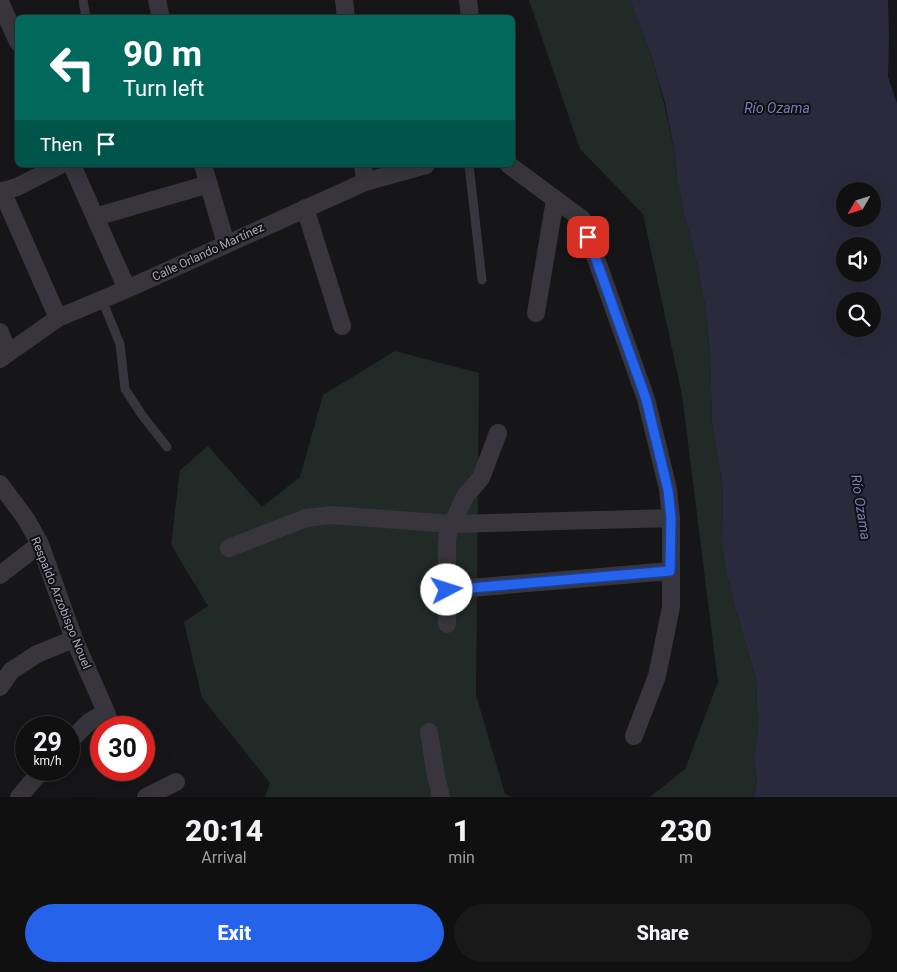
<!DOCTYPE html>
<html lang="en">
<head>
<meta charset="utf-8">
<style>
  :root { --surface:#101011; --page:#19191a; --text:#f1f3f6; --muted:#9c9d9f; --line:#303031; --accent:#2563eb }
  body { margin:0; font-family:Roboto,sans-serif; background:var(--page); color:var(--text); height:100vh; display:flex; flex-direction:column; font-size:19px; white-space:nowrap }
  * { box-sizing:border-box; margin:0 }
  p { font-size:16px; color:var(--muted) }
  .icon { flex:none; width:28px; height:28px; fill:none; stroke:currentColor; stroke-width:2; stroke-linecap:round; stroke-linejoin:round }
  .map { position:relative; height:797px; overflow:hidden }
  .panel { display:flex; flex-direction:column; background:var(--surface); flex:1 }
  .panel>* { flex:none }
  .guide { position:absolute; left:15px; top:15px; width:500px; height:152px; border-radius:8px; box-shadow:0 5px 20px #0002,0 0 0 1px var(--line); background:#00695c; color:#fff; overflow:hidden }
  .needle { width:32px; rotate:231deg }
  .fabs { position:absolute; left:836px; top:182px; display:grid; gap:10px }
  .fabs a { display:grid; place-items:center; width:45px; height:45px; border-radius:50%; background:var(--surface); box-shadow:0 5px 20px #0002,0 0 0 1px var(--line); font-size:25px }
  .speed { position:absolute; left:15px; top:716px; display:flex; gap:10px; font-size:25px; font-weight:700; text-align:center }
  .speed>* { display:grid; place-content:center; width:65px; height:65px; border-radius:50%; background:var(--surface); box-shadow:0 5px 20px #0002,0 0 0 1px var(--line); line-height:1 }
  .speed small { font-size:12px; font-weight:400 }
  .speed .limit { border:8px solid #d22; background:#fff; color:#111 }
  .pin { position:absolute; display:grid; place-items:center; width:42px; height:42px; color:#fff; margin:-21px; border-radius:10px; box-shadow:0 2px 8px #0006 }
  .me { position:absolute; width:55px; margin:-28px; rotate:85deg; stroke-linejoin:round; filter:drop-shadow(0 0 4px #0008) }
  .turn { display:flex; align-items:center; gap:18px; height:105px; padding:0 25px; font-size:22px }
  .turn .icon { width:65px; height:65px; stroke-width:2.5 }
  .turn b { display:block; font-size:35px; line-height:42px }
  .then { display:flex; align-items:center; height:48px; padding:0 25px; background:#0003; gap:10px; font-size:19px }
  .eta { display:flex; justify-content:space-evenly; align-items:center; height:85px; text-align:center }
  .eta b { font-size:30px; font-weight:800; line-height:35px }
  .action { display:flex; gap:10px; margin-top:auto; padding:10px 25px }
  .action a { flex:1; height:58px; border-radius:30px; background:var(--accent); color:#fff; font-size:20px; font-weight:800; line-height:58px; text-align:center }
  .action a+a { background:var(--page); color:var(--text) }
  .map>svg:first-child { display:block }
</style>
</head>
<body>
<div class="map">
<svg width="897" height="797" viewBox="0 0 897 797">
  <rect width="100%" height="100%" fill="#161517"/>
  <!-- green -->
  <path fill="#212a27" d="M529 0H630L651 55 664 103 675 153 677 179 684 214 695 254 705 304 710 353 712 424 723 488 722 544 726 571 733 600 756 679 758 727 754 756 757 781 754 797H650L685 769 718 682 682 395 643 214 580 149Z
    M395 351 479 373 476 695 505 794 512 797H265L270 783 202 698 184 622 208 606 171 545 180 470 208 446 262 507 300 477 323 395Z"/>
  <!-- water -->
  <path fill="#2a2a3c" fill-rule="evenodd" d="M630 0H888L889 37 888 77 897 103V797H754L757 781 754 756 758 727 756 679 733 600 726 571 722 544 723 488 712 424 710 353 705 304 695 254 684 214 677 179 675 153 665 103 651 55ZM845 191H872V219H845ZM845 246H872V274H845ZM845 301H872V329H845Z"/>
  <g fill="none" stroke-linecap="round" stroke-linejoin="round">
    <!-- lane -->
    <path stroke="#38363c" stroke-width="9" d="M83 0 86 18
      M469 165 482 280
      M102 300 120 344 125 389 142 415 167 447"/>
    <!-- street -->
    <path stroke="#38363c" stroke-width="18" d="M157 0 161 18
      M344 0 346 18
      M468 0 470 18
      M0 2 18 42
      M72 165 127 289
      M203 165 226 244
      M363 165 365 182
      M509 165 582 219 646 399 668 489 671 518V607L657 676 634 736
      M2 191 58 318
      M0 192 17 187 60 165
      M305 208 342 326
      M95 217 209 184
      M536 313 555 200
      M0 332 8 353
      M0 359 58 318 127 289 365 182 426 165
      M0 484 26 519 40 544 74 639 106 712 111 728
      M229 548 306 518 332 515 452 524 466 495 481 478 498 433
      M0 575 40 544
      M447 590 670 571
      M447 624V544L448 532 452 524 671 518
      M0 687 11 671 37 654 74 639
      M429 732 436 776 441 797
      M69 742 89 722 106 712
      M19 797 42 770
      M146 797 176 782"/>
  </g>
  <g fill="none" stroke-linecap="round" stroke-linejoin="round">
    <defs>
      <path id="route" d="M447 590 670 571 671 518 668 490 646 399 588 237"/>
    </defs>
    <!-- route casing -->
    <use href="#route" stroke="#184099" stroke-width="12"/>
    <!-- route -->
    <use href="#route" stroke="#2563eb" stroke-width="9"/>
  </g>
  <g text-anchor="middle" stroke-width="4" stroke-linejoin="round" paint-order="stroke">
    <!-- street labels -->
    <g font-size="12" fill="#aaa6b8" stroke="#111012">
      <text transform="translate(208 252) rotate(-25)" y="4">Calle Orlando Martínez</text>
      <text transform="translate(61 603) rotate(68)" y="4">Respaldo Arzobispo Nouel</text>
    </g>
    <!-- water labels -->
    <g font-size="14" font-style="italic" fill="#7c7ab5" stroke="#111012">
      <text x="777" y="113">Río Ozama</text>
      <text transform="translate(861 507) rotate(81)" y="5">Río Ozama</text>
    </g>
  </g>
</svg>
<div class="fabs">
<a><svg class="needle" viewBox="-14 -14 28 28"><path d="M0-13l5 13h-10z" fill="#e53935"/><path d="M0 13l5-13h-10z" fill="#9c9d9f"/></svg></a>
<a><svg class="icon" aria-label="sound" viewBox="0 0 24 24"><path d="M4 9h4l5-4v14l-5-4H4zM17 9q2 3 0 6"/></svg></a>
<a><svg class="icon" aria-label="search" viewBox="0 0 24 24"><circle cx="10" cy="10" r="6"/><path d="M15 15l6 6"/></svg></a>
</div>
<div class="speed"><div>29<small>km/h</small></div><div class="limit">30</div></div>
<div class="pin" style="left:588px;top:237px;background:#d93025"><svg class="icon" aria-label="arrive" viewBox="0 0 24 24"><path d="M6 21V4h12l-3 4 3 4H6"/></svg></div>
<svg class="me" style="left:447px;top:590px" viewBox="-20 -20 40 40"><circle r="19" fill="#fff"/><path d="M0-13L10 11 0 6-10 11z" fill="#2563eb"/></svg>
<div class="guide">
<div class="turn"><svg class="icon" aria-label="left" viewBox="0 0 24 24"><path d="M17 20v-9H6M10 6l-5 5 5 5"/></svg><div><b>90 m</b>Turn left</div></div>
<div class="then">Then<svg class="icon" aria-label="arrive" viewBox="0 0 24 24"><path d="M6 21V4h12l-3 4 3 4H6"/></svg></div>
</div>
</div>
<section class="panel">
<div class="eta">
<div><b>20:14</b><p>Arrival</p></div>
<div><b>1</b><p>min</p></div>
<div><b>230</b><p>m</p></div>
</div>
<div class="action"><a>Exit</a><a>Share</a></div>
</section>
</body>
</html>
